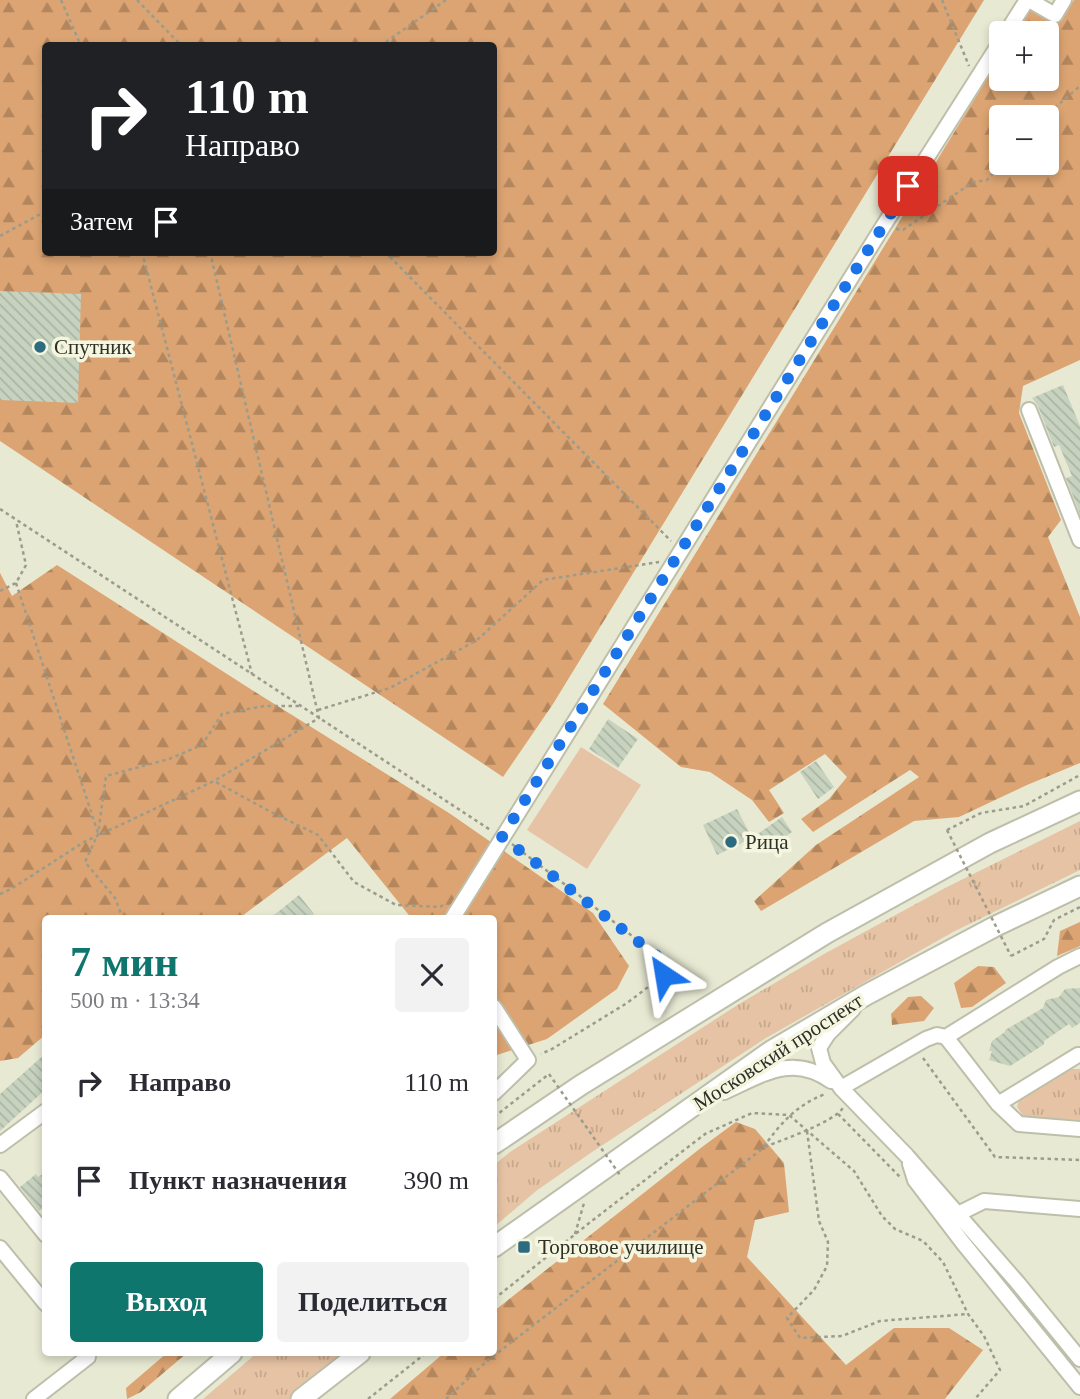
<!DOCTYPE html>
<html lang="ru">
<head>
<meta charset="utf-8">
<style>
  :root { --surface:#fff; --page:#f2f2f3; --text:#2b2b33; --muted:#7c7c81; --accent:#0f766e }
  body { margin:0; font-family:Georgia,serif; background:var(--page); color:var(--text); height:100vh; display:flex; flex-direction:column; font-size:26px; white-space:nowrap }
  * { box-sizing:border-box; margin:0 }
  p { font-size:23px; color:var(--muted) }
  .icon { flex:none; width:38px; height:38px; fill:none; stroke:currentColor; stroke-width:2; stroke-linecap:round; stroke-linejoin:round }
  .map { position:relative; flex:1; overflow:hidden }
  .panel { position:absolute; left:42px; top:915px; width:455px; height:441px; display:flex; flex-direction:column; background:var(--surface); border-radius:7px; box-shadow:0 4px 10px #0003 }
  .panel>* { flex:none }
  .guide { position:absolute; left:42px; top:42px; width:455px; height:214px; border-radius:7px; box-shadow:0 4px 10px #0003; background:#202124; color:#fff; overflow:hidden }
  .controls { position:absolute; left:989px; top:21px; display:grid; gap:14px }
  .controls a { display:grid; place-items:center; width:70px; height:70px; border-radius:7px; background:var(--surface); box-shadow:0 4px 10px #0003; font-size:35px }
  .pin { position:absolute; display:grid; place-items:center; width:60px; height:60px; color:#fff; margin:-30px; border-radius:14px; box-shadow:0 4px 10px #0006 }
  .me { position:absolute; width:77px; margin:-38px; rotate:327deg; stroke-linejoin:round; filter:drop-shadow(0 0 5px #0008) }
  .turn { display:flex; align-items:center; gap:24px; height:147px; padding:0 28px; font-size:32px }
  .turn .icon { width:91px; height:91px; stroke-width:2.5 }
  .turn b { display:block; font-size:49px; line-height:60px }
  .then { display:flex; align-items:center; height:66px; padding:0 28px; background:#0003; gap:14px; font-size:26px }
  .round { display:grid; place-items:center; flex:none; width:74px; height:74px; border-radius:7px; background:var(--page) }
  .head { display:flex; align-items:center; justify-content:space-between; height:119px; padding:0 28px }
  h1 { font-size:42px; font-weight:700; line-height:52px; color:var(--accent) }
  .cta { display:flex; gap:14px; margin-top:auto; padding:14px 28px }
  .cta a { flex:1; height:80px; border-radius:7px; background:var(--accent); color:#fff; font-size:28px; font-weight:700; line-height:80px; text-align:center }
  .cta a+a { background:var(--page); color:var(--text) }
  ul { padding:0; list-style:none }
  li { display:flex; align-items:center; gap:21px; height:98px; padding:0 28px }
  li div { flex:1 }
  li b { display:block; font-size:26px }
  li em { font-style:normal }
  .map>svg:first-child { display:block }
</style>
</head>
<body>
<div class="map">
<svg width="1080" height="1399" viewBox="0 0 1080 1399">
  <defs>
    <pattern id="grass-tufts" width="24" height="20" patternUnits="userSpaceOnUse" patternTransform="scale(1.75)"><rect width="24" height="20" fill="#e6c3a4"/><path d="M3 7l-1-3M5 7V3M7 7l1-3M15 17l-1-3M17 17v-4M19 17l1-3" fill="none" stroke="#c6a88d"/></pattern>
    <pattern id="forest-firs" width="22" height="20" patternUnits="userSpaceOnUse" patternTransform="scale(1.75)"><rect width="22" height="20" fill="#dca472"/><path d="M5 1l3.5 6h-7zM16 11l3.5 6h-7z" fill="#b3865d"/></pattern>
    <pattern id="building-back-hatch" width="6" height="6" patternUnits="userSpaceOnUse" patternTransform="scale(1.75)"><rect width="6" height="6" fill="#c7d2bf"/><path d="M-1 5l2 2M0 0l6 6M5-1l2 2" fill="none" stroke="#abb5a4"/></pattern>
  </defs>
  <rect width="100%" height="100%" fill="#e8e9d3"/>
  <!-- grass -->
  <path fill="url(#grass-tufts)" d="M1080 821V870L953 932 766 1038 592 1152 536 1191 494 1227V1165L510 1152 739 1004 824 954 945 888Z
    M1063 1069H1080V1120L1024 1117 1017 1107 1020 1097Z
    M257 1353H345L290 1399H203Z"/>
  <!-- forest -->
  <path fill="url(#forest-firs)" fill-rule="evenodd" d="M0 0H984L553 704 503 777 0 441ZM46 46H494V252H46Z
    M1074 0H1080V360L1023 386 1019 413 1061 520 1048 537 1080 617V763L1027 785 959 817 914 821 761 911 754 901 816 845 919 777 910 770 813 832 801 819 829 799 847 777 825 754 769 790 784 813 769 822 752 800 710 772 681 767 603 704 1001 56V79H1046V33H1015L1030 9 1057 25ZM1001 117H1046V163H1001Z
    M57 565 252 690 449 813 593 913 629 966 617 989 547 1039 494 1056V919H412L347 838 238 919H46L45 1035 18 1058 0 1061V573L12 596Z
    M1080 922V946L1057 956 1060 931Z
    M978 966 994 967 1006 983 972 1007 961 1008 954 983Z
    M921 996 934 1008 924 1021 892 1025 891 1014 908 997Z
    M736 1122 755 1129 784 1163 789 1212 755 1220 747 1257 846 1365 894 1328H949L983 1350 945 1399H390L444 1353H494V1311L702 1147Z
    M167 1353H187L141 1392 127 1399 126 1388Z"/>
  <!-- garden -->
  <path fill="#e6c3a4" d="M581 747 641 785 587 869 527 830Z"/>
  <!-- building -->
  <path fill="url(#building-back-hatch)" d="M0 291 81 294 78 403 0 400Z
    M1063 385 1080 426V514L1066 478 1072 476 1059 445 1054 447 1038 406 1032 398Z
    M608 719 638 739 618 768 589 749Z
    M816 761 834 787 818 799 800 772Z
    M737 809 752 838 717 855 703 825Z
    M782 817 792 832 769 848 759 833Z
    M299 895 314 914 308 919H269Z
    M1080 988V1023L1072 1028 1069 1024 1044 1041V1044L1040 1047 1010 1066 989 1060 992 1051H989L992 1041 1005 1032V1030L1043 1008 1046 1000 1059 997 1065 989Z
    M46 1053V1089L0 1131V1094Z
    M46 1172V1206L39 1211 20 1187 36 1174 38 1177Z"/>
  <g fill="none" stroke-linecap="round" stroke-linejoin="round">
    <defs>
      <path id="minor" d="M1029 0 1055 15 1064 0
        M1006 33 1027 0
        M1029 410 1080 540
        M452 919 882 228 1001 41
        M494 1007 528 1060 494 1093
        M853 1009 828 1034 819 1048 823 1063 841 1088 907 1156 1017 1282 1080 1359
        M946 1037 1058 967 1080 956
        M841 1088 926 1039 937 1035 946 1037 998 1104 1019 1124 1080 1129
        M724 1092C762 1075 792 1053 831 1081
        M998 1104 1078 1055H1080
        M0 1145 46 1111
        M910 1164 915 1180 963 1243 1080 1387
        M0 1178 46 1235
        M958 1214 984 1201 1080 1209
        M0 1248 46 1304
        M34 1399 88 1357 85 1353"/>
      <path id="major" d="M494 1144 581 1085 827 933 990 843 1080 801
        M494 1247 771 1051 866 995 994 927 1080 886
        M178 1399 232 1353
        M301 1399 360 1353"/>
    </defs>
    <!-- minor casing -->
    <use href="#minor" stroke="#bebfaa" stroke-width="18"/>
    <!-- major casing -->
    <use href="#major" stroke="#bebfaa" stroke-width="23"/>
    <!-- path -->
    <path stroke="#9b9c8b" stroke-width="2.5" stroke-dasharray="3.5 3.5" stroke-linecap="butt" d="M61 0 81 46
      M137 0 182 46
      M942 0 969 66
      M380 46 446 0
      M1044 117 1080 86
      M896 229 903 230 973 182 987 180 1003 163
      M0 236 46 211
      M142 252 252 674
      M210 252 319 718 214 781
      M385 252 671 541
      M0 509 492 831
      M16 583 98 833
      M0 591 16 583 26 565 16 521
      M318 710 390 688 477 640 543 580 659 562
      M947 830 981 813 1024 806 1080 775
      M512 844 657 955 664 975 627 1003 552 1049 541 1054
      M0 894 11 889 84 842 214 781 269 811 318 835 354 882 396 905 440 907 446 903
      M123 919 115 898 85 862 98 834 106 776 169 759 202 745 222 714 264 706H301
      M1011 956 1044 939 1054 920 1080 907
      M923 1058 995 1157 1080 1160
      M838 1114 900 1177
      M494 1117 549 1074
      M807 1131 819 1221 828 1242 827 1266 814 1290 787 1318 800 1338 842 1336 880 1321 968 1314
      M765 1147C784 1139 832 1123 843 1108
      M575 1234 584 1203
      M494 1299 593 1220 705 1134 752 1113 789 1115 854 1171 882 1216 895 1229 923 1241 943 1262 968 1314 984 1336 1000 1370 975 1399
      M368 1399 426 1353
      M446 1399 487 1361 762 1149C781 1123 795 1106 825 1094"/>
    <!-- minor -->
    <use href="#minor" stroke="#fff" stroke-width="14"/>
    <!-- major -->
    <use href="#major" stroke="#fff" stroke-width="19"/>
    <!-- path-bridge -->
    <path stroke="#9b9c8b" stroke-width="2.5" stroke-dasharray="3.5 3.5" stroke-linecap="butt" d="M947 830 1011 956
      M549 1074 620 1175"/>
  </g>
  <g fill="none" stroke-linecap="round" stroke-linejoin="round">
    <!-- route -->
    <path stroke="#1a73e8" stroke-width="12" stroke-dasharray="0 21.6" d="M664 975 657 956 502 837 908 186"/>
  </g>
  <!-- markers -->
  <g fill="#2d6b81" stroke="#f5f6e0" stroke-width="2.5">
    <circle cx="40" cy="347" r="7"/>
    <circle cx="731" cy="842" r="7"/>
    <rect x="517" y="1240" width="14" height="14" rx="3.5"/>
  </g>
  <g text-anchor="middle" stroke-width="7" stroke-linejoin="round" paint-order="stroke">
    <!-- poi labels -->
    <g font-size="21" fill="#2e2f26" stroke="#f5f6e0" text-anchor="start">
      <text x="54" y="354">Спутник</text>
      <text x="745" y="849">Рица</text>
      <text x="538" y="1254">Торговое училище</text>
    </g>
    <!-- street labels -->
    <g font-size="21" fill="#2e2f26" stroke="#f5f6e0">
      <text transform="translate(778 1052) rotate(-33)" y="7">Московский проспект</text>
    </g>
  </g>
</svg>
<div class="controls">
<a>+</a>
<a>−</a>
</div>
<div class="pin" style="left:908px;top:186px;background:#d93025"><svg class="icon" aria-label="arrive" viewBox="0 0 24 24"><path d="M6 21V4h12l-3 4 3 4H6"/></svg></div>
<svg class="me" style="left:664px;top:975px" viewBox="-20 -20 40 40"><path d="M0-17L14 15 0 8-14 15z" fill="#1a73e8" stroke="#fff" stroke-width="4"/></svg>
<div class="guide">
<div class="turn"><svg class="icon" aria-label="right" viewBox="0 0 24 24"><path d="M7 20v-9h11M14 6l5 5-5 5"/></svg><div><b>110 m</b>Направо</div></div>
<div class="then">Затем<svg class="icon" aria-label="arrive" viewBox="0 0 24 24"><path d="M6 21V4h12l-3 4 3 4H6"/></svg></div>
</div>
<section class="panel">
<div class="head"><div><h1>7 мин</h1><p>500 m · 13:34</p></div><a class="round"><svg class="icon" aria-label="close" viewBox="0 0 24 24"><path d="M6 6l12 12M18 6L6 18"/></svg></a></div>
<ul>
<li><svg class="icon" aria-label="right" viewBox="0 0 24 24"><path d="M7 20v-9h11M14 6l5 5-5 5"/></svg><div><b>Направо</b></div><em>110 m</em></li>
<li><svg class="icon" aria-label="arrive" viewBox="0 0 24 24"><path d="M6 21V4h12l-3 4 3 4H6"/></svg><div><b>Пункт назначения</b></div><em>390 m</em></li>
</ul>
<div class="cta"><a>Выход</a><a>Поделиться</a></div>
</section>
</div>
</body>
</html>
